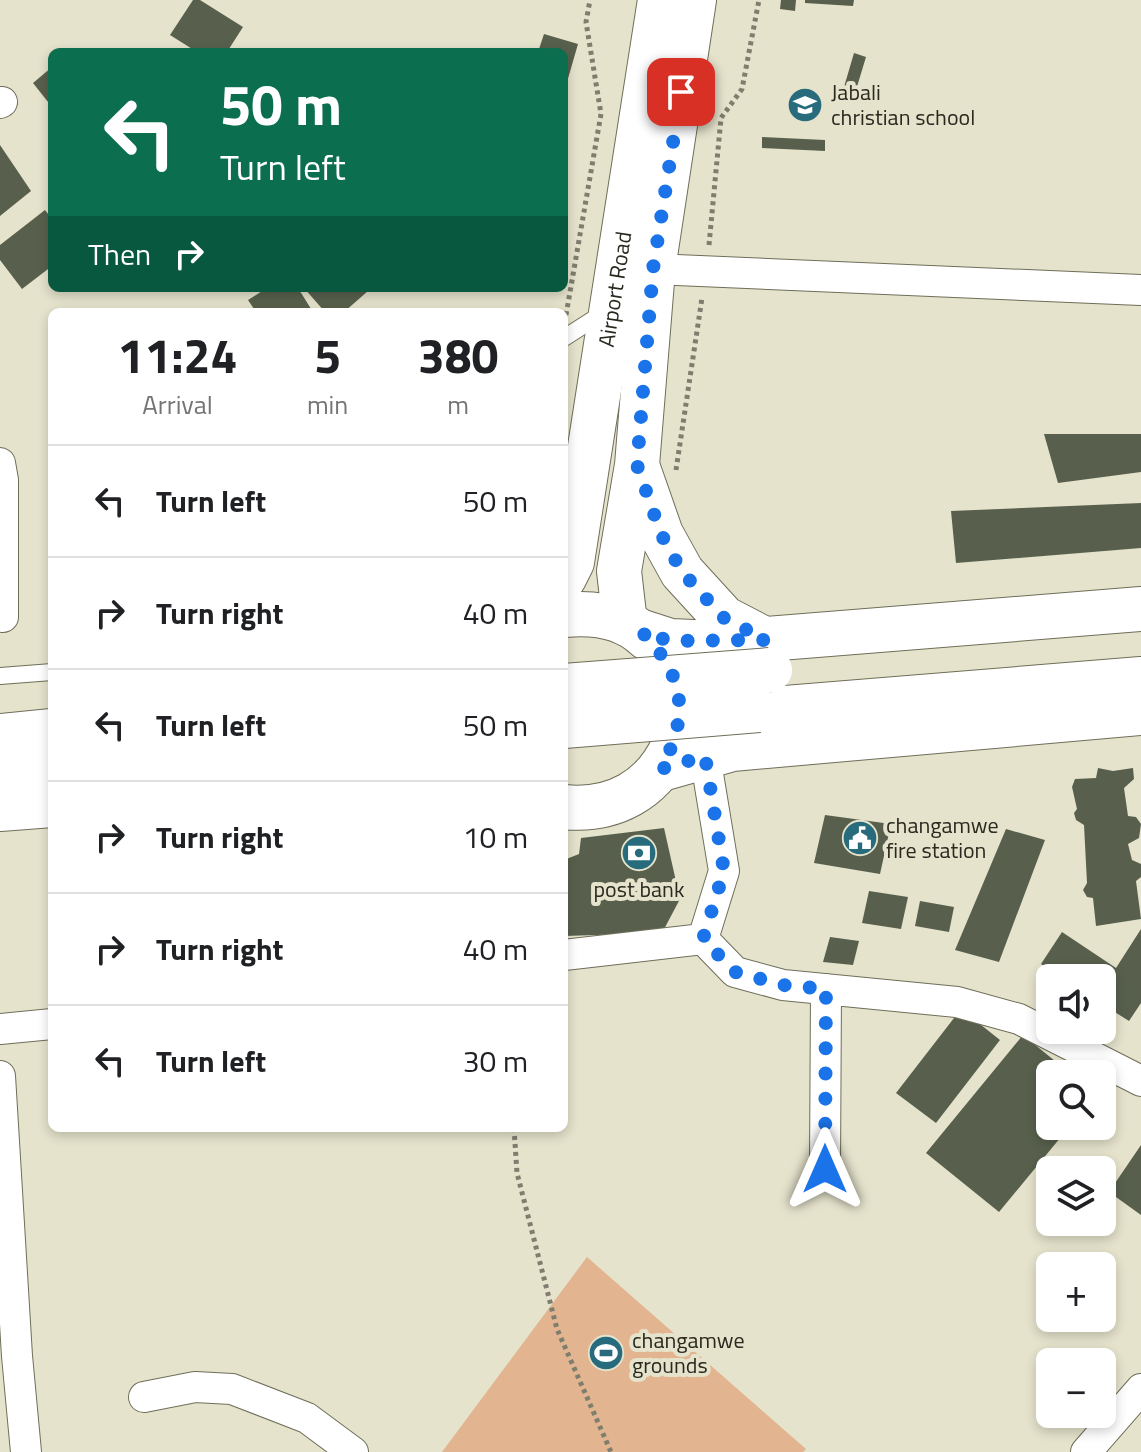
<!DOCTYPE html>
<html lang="en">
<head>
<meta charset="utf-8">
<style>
  :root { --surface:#fff; --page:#f6f6f6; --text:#202124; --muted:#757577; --line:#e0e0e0 }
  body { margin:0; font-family:"Titillium Web",sans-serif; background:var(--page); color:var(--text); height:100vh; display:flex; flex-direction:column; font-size:30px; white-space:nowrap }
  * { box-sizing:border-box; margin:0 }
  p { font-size:26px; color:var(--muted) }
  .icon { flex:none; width:44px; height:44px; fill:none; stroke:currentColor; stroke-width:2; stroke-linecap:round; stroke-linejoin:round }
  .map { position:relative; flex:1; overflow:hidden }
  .sheet { position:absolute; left:48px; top:308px; width:520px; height:824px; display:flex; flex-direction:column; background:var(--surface); border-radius:12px; box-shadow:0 4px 12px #0003 }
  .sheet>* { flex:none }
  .banner { position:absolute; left:48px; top:48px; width:520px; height:244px; border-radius:12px; box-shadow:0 4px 12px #0003; background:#0b6e4f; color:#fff; overflow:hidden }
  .tools { position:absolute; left:1036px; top:964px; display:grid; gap:16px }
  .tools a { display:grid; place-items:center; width:80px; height:80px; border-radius:12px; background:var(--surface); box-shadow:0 4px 12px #0003; font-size:40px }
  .pin { position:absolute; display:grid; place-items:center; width:68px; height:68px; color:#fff; margin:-34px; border-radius:16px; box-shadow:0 4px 12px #0006 }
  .me { position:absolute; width:88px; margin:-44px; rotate:0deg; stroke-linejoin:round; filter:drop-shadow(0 0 6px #0008) }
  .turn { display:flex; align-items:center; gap:28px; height:168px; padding:0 40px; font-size:36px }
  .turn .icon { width:104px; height:104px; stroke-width:2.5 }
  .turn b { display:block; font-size:56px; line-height:68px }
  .then { display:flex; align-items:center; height:76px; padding:0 40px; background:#0003; gap:16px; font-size:30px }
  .eta { display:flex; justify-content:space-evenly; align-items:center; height:136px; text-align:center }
  .eta b { font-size:48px; font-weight:700; line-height:56px }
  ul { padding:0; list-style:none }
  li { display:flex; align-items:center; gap:24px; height:112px; padding:0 40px; border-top:2px solid var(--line) }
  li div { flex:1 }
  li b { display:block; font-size:30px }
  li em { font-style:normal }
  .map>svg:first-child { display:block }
</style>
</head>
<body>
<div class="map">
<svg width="1141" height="1452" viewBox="0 0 1141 1452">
  <rect width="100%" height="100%" fill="#e5e3cc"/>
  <!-- green -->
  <path fill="#e2b490" d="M587 1257 806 1449 803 1452H442Z"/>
  <!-- building -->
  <path fill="#58604d" d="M193 0H200L243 27 227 52H197L170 35Z
    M781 0H796L795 11 780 9Z
    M805 0H854L853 6 805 3Z
    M544 34 578 44 565 89 564 52H538Z
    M854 53 866 57 856 90 844 87Z
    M52 67V107L33 83Z
    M762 137 825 140V151L762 148Z
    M0 145 31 191 0 216Z
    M45 210 52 219V266L22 289 0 260V245Z
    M267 288H298L313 312H256L248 300Z
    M304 288H365L368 291 344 312H325Z
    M1044 434H1141V472L1058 483Z
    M1141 503V548L956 563 951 511Z
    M1098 768 1113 771 1133 768 1134 779 1124 788 1128 816 1136 817 1141 824 1139 838 1128 844 1132 860 1141 864V877L1136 881 1141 919 1096 926 1093 898 1087 897 1083 890 1087 883 1084 825 1076 820 1074 813 1077 809 1072 787 1075 779 1096 778Z
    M825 815 891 824 880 874 814 863Z
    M664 828 680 899 662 933 564 936V860L579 854 581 838Z
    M1006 829 1045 840 999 962 955 950Z
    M869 891 908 897 901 929 862 923Z
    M920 901 954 907 949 932 915 926Z
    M1141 929V1003L1129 1021 1102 1004V978H1062L1041 964 1062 932 1116 968Z
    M830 937 859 941 853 965 823 962Z
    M961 1009 1000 1040 936 1123 896 1093Z
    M1023 1035 1071 1074H1050V1126H1070L999 1212 926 1153Z
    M1141 1145V1215L1109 1192Z"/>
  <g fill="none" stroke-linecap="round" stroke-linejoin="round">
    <defs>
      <path id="lane" d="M564 338 603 313
        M0 676 52 672"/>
      <path id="street" d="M0 103 2 102
        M653 269 1141 290
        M0 463 3 480V617
        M705 756 724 871 703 939 735 972 783 985 957 1002 1019 1019 1141 1081
        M564 955 703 939
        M0 1029 52 1024
        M0 1076 17 1356 26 1452
        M825 1169 826 989
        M144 1397 195 1387 232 1389 307 1418 353 1452
        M1086 1452 1141 1389"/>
      <g id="secondary">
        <path d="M639 471 661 534 682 572 724 618 766 640"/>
        <path id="s1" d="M564 578 572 562 660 0"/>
        <path d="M564 615C594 612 625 616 647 638"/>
        <path d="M625 623 619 571 637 465 653 269 694 0"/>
        <path d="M642 632 670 641 716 643 1141 609"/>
        <path d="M759 710 1141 679"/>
        <path d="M0 736 52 731"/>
        <path d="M661 769 732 749 1141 713"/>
        <path d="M0 772 52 768"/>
        <path d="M564 807C613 812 654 790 674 744"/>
        <path d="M0 809 52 805"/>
      </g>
    </defs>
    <!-- lane casing -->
    <use href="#lane" stroke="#6f6e59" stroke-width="18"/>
    <!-- street casing -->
    <use href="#street" stroke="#6f6e59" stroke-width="32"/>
    <!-- secondary casing -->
    <use href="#secondary" stroke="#6f6e59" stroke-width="46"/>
    <!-- path -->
    <path stroke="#7f7e6e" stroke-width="5" stroke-dasharray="4 4" stroke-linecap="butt" d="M709 245 721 118 742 89 759 0
      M566 315 601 114 586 22 590 0
      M676 470 702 298
      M514 1128 517 1173 557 1329 611 1452"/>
    <!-- lane -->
    <use href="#lane" stroke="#fff" stroke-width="16"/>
    <!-- street -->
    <use href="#street" stroke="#fff" stroke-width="30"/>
    <!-- secondary -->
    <use href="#secondary" stroke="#fff" stroke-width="44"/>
    <defs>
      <path id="secondary-bridge" d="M564 686 770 670
        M564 726 759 710"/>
    </defs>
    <!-- secondary-bridge casing -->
    <use href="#secondary-bridge" stroke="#6f6e59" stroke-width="46" stroke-linecap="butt"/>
    <!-- secondary-bridge -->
    <use href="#secondary-bridge" stroke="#fff" stroke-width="44"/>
  </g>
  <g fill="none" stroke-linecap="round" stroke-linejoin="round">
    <!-- route -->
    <path stroke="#1a73e8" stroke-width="14" stroke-dasharray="0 25.2" d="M681 92 653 269 637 465 661 534 682 572 724 618 766 640 670 641 642 632C685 676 690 715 661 769L705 756 724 871 703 939 735 972 783 985 826 989 825 1169"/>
  </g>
  <!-- icons -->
  <defs>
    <symbol id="school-disc" viewBox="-11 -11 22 22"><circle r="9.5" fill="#276b7c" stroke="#e5e3cc"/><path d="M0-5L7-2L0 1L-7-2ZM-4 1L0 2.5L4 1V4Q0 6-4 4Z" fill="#fff"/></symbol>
    <symbol id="civic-disc" viewBox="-11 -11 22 22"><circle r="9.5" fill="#276b7c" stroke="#e5e3cc"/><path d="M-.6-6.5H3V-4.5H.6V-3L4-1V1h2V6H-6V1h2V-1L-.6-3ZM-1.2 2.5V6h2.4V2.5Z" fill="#fff"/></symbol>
    <symbol id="bank-disc" viewBox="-11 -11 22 22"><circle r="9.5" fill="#276b7c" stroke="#e5e3cc"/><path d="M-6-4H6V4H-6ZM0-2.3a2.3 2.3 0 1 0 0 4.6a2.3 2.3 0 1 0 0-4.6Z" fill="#fff"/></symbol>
    <symbol id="stadium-disc" viewBox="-11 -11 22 22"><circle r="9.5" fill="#276b7c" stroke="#e5e3cc"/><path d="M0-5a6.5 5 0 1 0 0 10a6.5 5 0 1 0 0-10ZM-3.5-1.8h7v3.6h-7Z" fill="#fff"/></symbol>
  </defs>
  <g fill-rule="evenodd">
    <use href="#school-disc" x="785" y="85" width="40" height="40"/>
    <use href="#civic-disc" x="840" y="818" width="40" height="40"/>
    <use href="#bank-disc" x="619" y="833" width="40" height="40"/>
    <use href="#stadium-disc" x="586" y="1333" width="40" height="40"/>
  </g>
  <g text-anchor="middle" stroke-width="8" stroke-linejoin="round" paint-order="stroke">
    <!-- poi labels -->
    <g font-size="22" fill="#292920" stroke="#e5e3cc" text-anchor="start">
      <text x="831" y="100">Jabali<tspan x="831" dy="25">christian school</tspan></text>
      <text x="886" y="833">changamwe<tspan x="886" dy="25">fire station</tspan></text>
      <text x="639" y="897" text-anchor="middle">post bank</text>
      <text x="632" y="1348">changamwe<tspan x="632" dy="25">grounds</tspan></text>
    </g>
    <!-- street labels -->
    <g font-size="22" fill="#292920" stroke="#e5e3cc">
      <text dy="8" stroke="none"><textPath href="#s1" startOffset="294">Airport Road</textPath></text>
    </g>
  </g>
</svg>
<div class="tools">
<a><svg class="icon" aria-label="sound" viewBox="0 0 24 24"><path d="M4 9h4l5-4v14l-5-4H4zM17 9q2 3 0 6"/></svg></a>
<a><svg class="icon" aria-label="search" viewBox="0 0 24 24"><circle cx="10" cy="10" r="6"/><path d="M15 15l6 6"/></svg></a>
<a><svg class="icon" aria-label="layers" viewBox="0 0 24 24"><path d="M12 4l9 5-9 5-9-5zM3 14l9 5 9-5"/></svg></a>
<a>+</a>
<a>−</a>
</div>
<div class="pin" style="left:681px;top:92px;background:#d93025"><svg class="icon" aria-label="arrive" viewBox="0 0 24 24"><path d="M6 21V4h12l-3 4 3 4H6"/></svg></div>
<svg class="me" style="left:825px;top:1169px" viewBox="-20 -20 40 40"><path d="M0-17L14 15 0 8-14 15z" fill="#1a73e8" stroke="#fff" stroke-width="4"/></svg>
<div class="banner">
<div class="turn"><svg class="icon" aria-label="left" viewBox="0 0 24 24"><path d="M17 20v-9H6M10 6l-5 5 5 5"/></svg><div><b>50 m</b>Turn left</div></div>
<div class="then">Then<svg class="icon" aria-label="right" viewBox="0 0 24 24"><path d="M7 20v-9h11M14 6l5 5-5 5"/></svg></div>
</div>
<section class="sheet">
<div class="eta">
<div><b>11:24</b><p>Arrival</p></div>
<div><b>5</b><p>min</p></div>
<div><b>380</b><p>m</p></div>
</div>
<ul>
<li><svg class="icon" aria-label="left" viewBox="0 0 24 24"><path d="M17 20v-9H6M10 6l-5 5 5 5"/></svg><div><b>Turn left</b></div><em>50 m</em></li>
<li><svg class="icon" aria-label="right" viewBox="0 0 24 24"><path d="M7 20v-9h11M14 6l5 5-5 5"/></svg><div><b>Turn right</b></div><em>40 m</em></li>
<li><svg class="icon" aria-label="left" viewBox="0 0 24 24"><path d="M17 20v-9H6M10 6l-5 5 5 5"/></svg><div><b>Turn left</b></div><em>50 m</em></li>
<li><svg class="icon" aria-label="right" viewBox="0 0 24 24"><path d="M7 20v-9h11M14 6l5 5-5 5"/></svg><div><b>Turn right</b></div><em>10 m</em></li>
<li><svg class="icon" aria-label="right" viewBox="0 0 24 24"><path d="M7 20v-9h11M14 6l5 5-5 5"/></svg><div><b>Turn right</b></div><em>40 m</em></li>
<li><svg class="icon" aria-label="left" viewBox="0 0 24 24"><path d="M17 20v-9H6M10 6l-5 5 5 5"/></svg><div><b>Turn left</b></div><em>30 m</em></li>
</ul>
</section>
</div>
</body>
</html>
